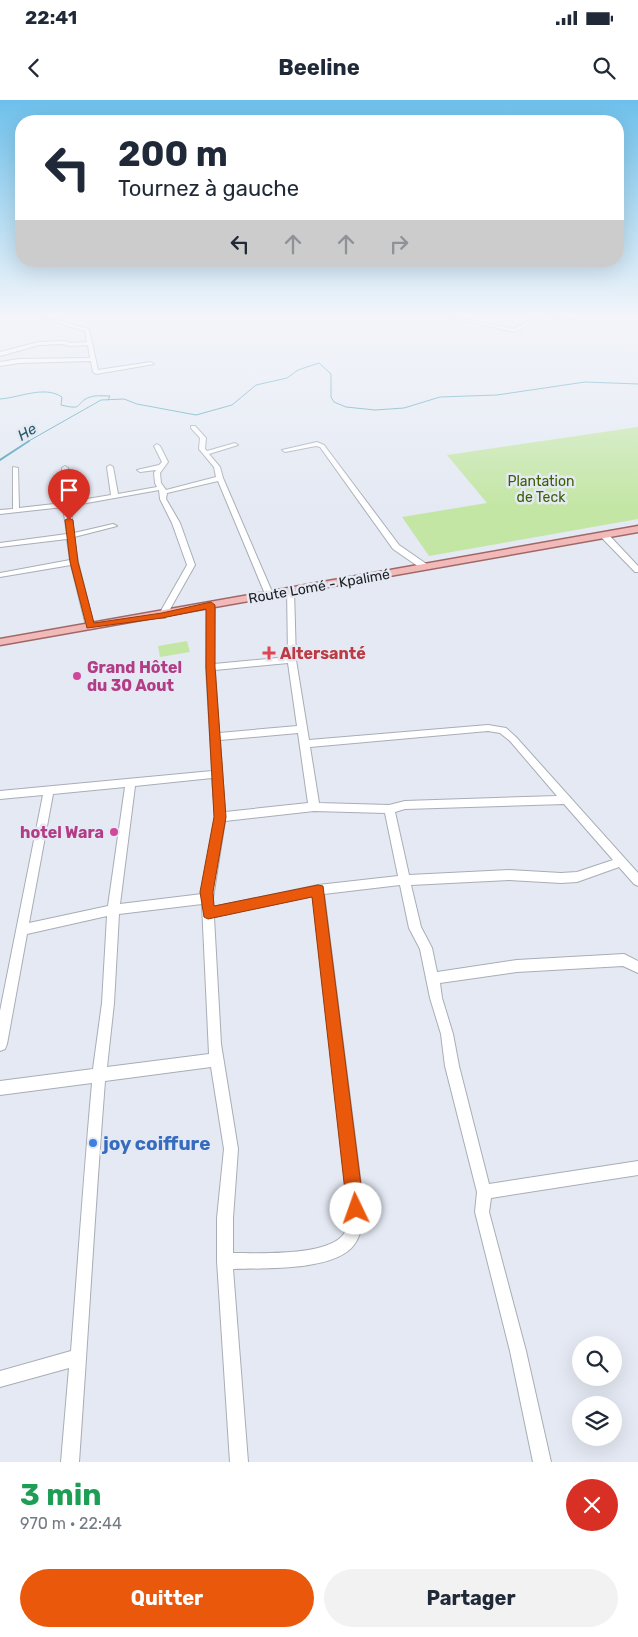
<!DOCTYPE html>
<html lang="fr">
<head>
<meta charset="utf-8">
<style>
  :root { --surface:#fff; --page:#f2f2f3; --text:#1f2937; --muted:#747a83; --accent:#ea580c }
  body { margin:0; font-family:Rubik,sans-serif; background:var(--page); color:var(--text); height:100vh; display:flex; flex-direction:column; font-size:19px; white-space:nowrap }
  * { box-sizing:border-box; margin:0 }
  p { font-size:16px; color:var(--muted) }
  .icon { flex:none; width:28px; height:28px; fill:none; stroke:currentColor; stroke-width:2; stroke-linecap:round; stroke-linejoin:round }
  .map { position:relative; height:1362px; overflow:hidden }
  .drawer { display:flex; flex-direction:column; background:var(--surface); flex:1 }
  .drawer>* { flex:none }
  .guide { position:absolute; left:15px; top:15px; width:609px; height:152px; border-radius:20px; box-shadow:0 5px 20px #0002; background:#fff; color:var(--text); overflow:hidden }
  .tools { position:absolute; left:572px; top:1236px; display:grid; gap:10px }
  .tools a { display:grid; place-items:center; width:50px; height:50px; border-radius:50%; background:var(--surface); box-shadow:0 5px 20px #0002; font-size:25px }
  .pin { position:absolute; display:grid; place-items:center; width:42px; height:42px; color:#fff; margin:-51px -21px; border-radius:50% 50% 50% 0; rotate:-45deg; box-shadow:0 0 5px #0007 }
  .pin .icon { rotate:45deg }
  .me { position:absolute; width:55px; margin:-28px; rotate:357deg; stroke-linejoin:round; filter:drop-shadow(0 0 4px #0008) }
  .turn { display:flex; align-items:center; gap:18px; height:105px; padding:0 20px; font-size:22px }
  .turn .icon { width:65px; height:65px; stroke-width:2.5 }
  .turn b { display:block; font-size:35px; line-height:42px }
  .lanes { display:flex; align-items:center; height:48px; padding:0 20px; background:#0003; justify-content:center; gap:25px; direction:ltr }
  .lanes .off { opacity:.35 }
  .round { display:grid; place-items:center; flex:none; width:52px; height:52px; border-radius:26px; background:var(--page) }
  .headline { display:flex; align-items:center; justify-content:space-between; height:85px; padding:0 20px }
  h1 { font-size:30px; font-weight:700; line-height:38px; color:#1e9e55 }
  .cta { display:flex; gap:10px; margin-top:auto; padding:10px 20px }
  .cta a { flex:1; height:58px; border-radius:30px; background:var(--accent); color:#fff; font-size:20px; font-weight:700; line-height:58px; text-align:center }
  .cta a+a { background:var(--page); color:var(--text) }
  .status { display:flex; justify-content:space-between; align-items:center; height:35px; padding:0 25px; background:var(--surface); direction:ltr }
  .status svg { height:14px; fill:currentColor }
  header { display:flex; justify-content:space-between; align-items:center; height:65px; padding:0 20px; background:var(--surface); font-size:22px; font-weight:700 }
  .map>svg:first-child { display:block }
</style>
</head>
<body>
<div class="status"><b>22:41</b><svg viewBox="0 0 49 12"><path d="M0 12V9h3v3zM5 12V6h3v6zM10 12V3h3v9zM15 12V0h3v12zM26 1h20v11H26zM47 4h2v5h-2z"/></svg></div>
<header><svg class="icon" aria-label="back" viewBox="0 0 24 24"><path d="M15 5l-7 7 7 7"/></svg>Beeline<svg class="icon" aria-label="search" viewBox="0 0 24 24"><circle cx="10" cy="10" r="6"/><path d="M15 15l6 6"/></svg></header>
<div class="map">
<svg width="638" height="1362" viewBox="0 0 638 1362">
  <rect width="100%" height="100%" fill="#e4e9f3"/>
  <!-- green -->
  <path fill="#c3e6a4" d="M638 327V419L429 456 402 417 487 403 447 355Z
    M187 541 190 552 160 557 158 546Z"/>
  <g fill="none" stroke-linecap="round" stroke-linejoin="round">
    <!-- stream-far1 -->
    <path stroke="#469db3" stroke-width="1" d="M0 299C19 298 44 285 62 297L61 305C85 311 74 303 90 297 95 295 104 296 110 296L108 300
      M27 342 101 300 124 299 137 304 196 315 232 305 256 285 287 278 298 270 319 263 331 274V297L334 302 346 307 375 310 404 308 440 297 497 295 585 282 638 284"/>
    <!-- stream -->
    <path stroke="#469db3" stroke-width="2" d="M0 360 29 341"/>
    <defs>
      <path id="minor" d="M39 217H45L89 229 98 270 151 262 154 264 96 274 93 272 91 261 19 263 0 266V262L19 259 90 258 88 245 69 246 63 244 39 245 0 256V252L39 242 64 241 70 243 87 242 85 231Z
        M447 217H454L514 229 536 217H541L515 232Z
        M552 217H558L573 221 571 222Z
        M191 326H195L206 338 205 349 207 351 235 343 238 345 209 354 220 367 223 378 273 494 272 496H269L265 494 218 381 167 393 166 399 180 423 195 465 165 518H159L158 516 187 465 172 423 160 399 159 390 70 406 74 433 113 424 117 426 74 437 78 462 94 526 93 528 90 529 86 526 71 465 0 477V473L70 460 67 439 0 447V443L67 434 63 407 0 414V410L13 409V367L18 368 19 408 63 403 62 368 65 366 68 368 69 402 111 395 107 367 110 365 113 367 118 394 157 387 155 383 154 373 156 370 140 372 137 370 159 365 162 362 154 346 157 344 160 346 168 362 160 373 161 383 166 390 216 377 214 367 199 349 200 338 191 328Z
        M317 342 324 345 399 445 428 465V469H422L393 449 320 347 316 346 285 352 282 350Z
        M601 433H607L638 466V472H635L601 437Z
        M287 488H293L294 490 296 560 309 640 488 625 506 628 516 637 638 773V786L634 784 619 767 577 782 561 783 509 780 411 785 421 827 432 848 437 872 517 860 624 854 638 861V873L623 866 517 872 440 883 442 898 453 934 459 966 489 1084 638 1061V1075L491 1098 489 1112 526 1251 551 1362H533L510 1251 475 1112 477 1092 445 966 441 934 430 898 420 849 409 828 400 785 324 794 362 1093C364 1110 365 1130 354 1145 335 1171 264 1168 233 1169L248 1362H230L217 1161V1118L224 1049 211 967 105 981C95 1108 88 1235 79 1362H61L69 1268 0 1287V1271L71 1251C78 1161 84 1072 92 983L0 995V981L93 969 102 903 107 816 27 834 7 944 5 949 0 951V911L43 695 0 699V691L212 671 206 567 207 505 211 503 215 505 214 564 288 557ZM288 563 297 626 219 633 215 570ZM488 631 500 633 510 641 557 696 405 701 389 705 319 703 310 647ZM298 633 308 703 225 712 220 640ZM212 678 215 717 202 794 120 804 135 686ZM125 687 108 806 29 823 53 694ZM564 704 613 760 577 772 561 773 509 770 409 775 395 712 405 709ZM314 711 385 713 398 776 318 785 213 807V798L225 721ZM313 796 348 1093C348 1105 351 1121 345 1132 332 1157 258 1153 233 1153V1118L238 1049 221 944 214 817ZM202 804 209 954 107 967 114 903 119 814Z"/>
      <path id="major" d="M638 426V432L0 545V539Z"/>
    </defs>
    <!-- minor casing -->
    <use href="#minor" stroke="#a8adb6" stroke-width="2"/>
    <!-- major casing -->
    <use href="#major" stroke="#a16766" stroke-width="3"/>
    <!-- minor -->
    <use href="#minor" fill="#fff" fill-rule="evenodd"/>
    <!-- major -->
    <use href="#major" fill="#f1bab8" fill-rule="evenodd"/>
  </g>
  <!-- sky -->
  <linearGradient id="sky" x2="0" y2="1"><stop stop-color="#6dc0eb"/><stop offset="0.53" stop-color="#f3f5fa"/><stop offset="1" stop-color="#f3f5fa" stop-opacity="0"/></linearGradient>
  <rect width="638" height="407" fill="url(#sky)"/>
  <!-- route -->
  <path fill="#ea580c" stroke="#983908" d="M69 418 73 420 78 462 94 523 162 513 211 502 215 505V567L226 717 213 792 214 806 318 785 323 786 364 1109 362 1115 356 1118 350 1115 347 1109 312 797 208 819 204 817 200 792 214 717 206 567V509L162 518 87 528 70 462 65 420Z"/>
  <!-- markers -->
  <path fill="#e0444e" stroke="#e4e9f3" stroke-width="2" d="M266.5 545.5h5v5h5v5h-5v5h-5v-5h-5v-5h5z"/>
  <g fill="#d1479c" stroke="#e4e9f3" stroke-width="2">
    <circle cx="77" cy="576" r="5"/>
    <circle cx="114" cy="732" r="5"/>
  </g>
  <circle fill="#3f7fe0" stroke="#e4e9f3" stroke-width="2" cx="93" cy="1043" r="5"/>
  <g text-anchor="middle" stroke-width="5" stroke-linejoin="round" paint-order="stroke">
    <!-- far-park labels -->
    <g font-size="14" fill="#3b5e03" stroke="#e4e9f3">
      <text x="541" y="386">Plantation<tspan x="541" dy="16">de Teck</tspan></text>
    </g>
    <!-- far-street labels -->
    <g font-size="14" fill="#202226" stroke="#e4e9f3">
      <text transform="translate(319 486) rotate(-10)" y="5">Route Lomé - Kpalimé</text>
    </g>
    <!-- far-water labels -->
    <g font-size="15" font-style="italic" fill="#265a67" stroke="#e4e9f3">
      <text transform="translate(27 332) rotate(-31)" y="5">He</text>
    </g>
    <!-- health labels -->
    <g font-size="16" font-weight="bold" fill="#be3a42" stroke="#e4e9f3" text-anchor="start">
      <text x="280" y="559">Altersanté</text>
    </g>
    <!-- hotel labels -->
    <g font-size="16" font-weight="bold" fill="#b23c85" stroke="#e4e9f3" text-anchor="start">
      <text x="87" y="573">Grand Hôtel<tspan x="87" dy="18">du 30 Aout</tspan></text>
      <text x="104" y="738" text-anchor="end">hotel Wara</text>
    </g>
    <!-- near-shop labels -->
    <g font-size="19" font-weight="bold" fill="#366cbe" stroke="#e4e9f3" text-anchor="start">
      <text x="103" y="1050">joy coiffure</text>
    </g>
  </g>
</svg>
<div class="tools">
<a><svg class="icon" aria-label="search" viewBox="0 0 24 24"><circle cx="10" cy="10" r="6"/><path d="M15 15l6 6"/></svg></a>
<a><svg class="icon" aria-label="layers" viewBox="0 0 24 24"><path d="M12 4l9 5-9 5-9-5zM3 14l9 5 9-5"/></svg></a>
</div>
<div class="pin" style="left:69px;top:420px;background:#d93025"><svg class="icon" aria-label="arrive" viewBox="0 0 24 24"><path d="M6 21V4h12l-3 4 3 4H6"/></svg></div>
<svg class="me" style="left:356px;top:1109px" viewBox="-20 -20 40 40"><circle r="19" fill="#fff"/><path d="M0-13L10 11 0 6-10 11z" fill="#ea580c"/></svg>
<div class="guide">
<div class="turn"><svg class="icon" aria-label="left" viewBox="0 0 24 24"><path d="M17 20v-9H6M10 6l-5 5 5 5"/></svg><div><b>200 m</b>Tournez à gauche</div></div>
<div class="lanes"><svg class="icon" aria-label="left" viewBox="0 0 24 24"><path d="M17 20v-9H6M10 6l-5 5 5 5"/></svg><svg class="icon off" aria-label="ahead" viewBox="0 0 24 24"><path d="M12 20V5M6 11l6-6 6 6"/></svg><svg class="icon off" aria-label="ahead" viewBox="0 0 24 24"><path d="M12 20V5M6 11l6-6 6 6"/></svg><svg class="icon off" aria-label="right" viewBox="0 0 24 24"><path d="M7 20v-9h11M14 6l5 5-5 5"/></svg></div>
</div>
</div>
<section class="drawer">
<div class="headline"><div><h1>3 min</h1><p>970 m · 22:44</p></div><a class="round" style="background:#d93025;color:#fff"><svg class="icon" aria-label="close" viewBox="0 0 24 24"><path d="M6 6l12 12M18 6L6 18"/></svg></a></div>
<div class="cta"><a>Quitter</a><a>Partager</a></div>
</section>
</body>
</html>
